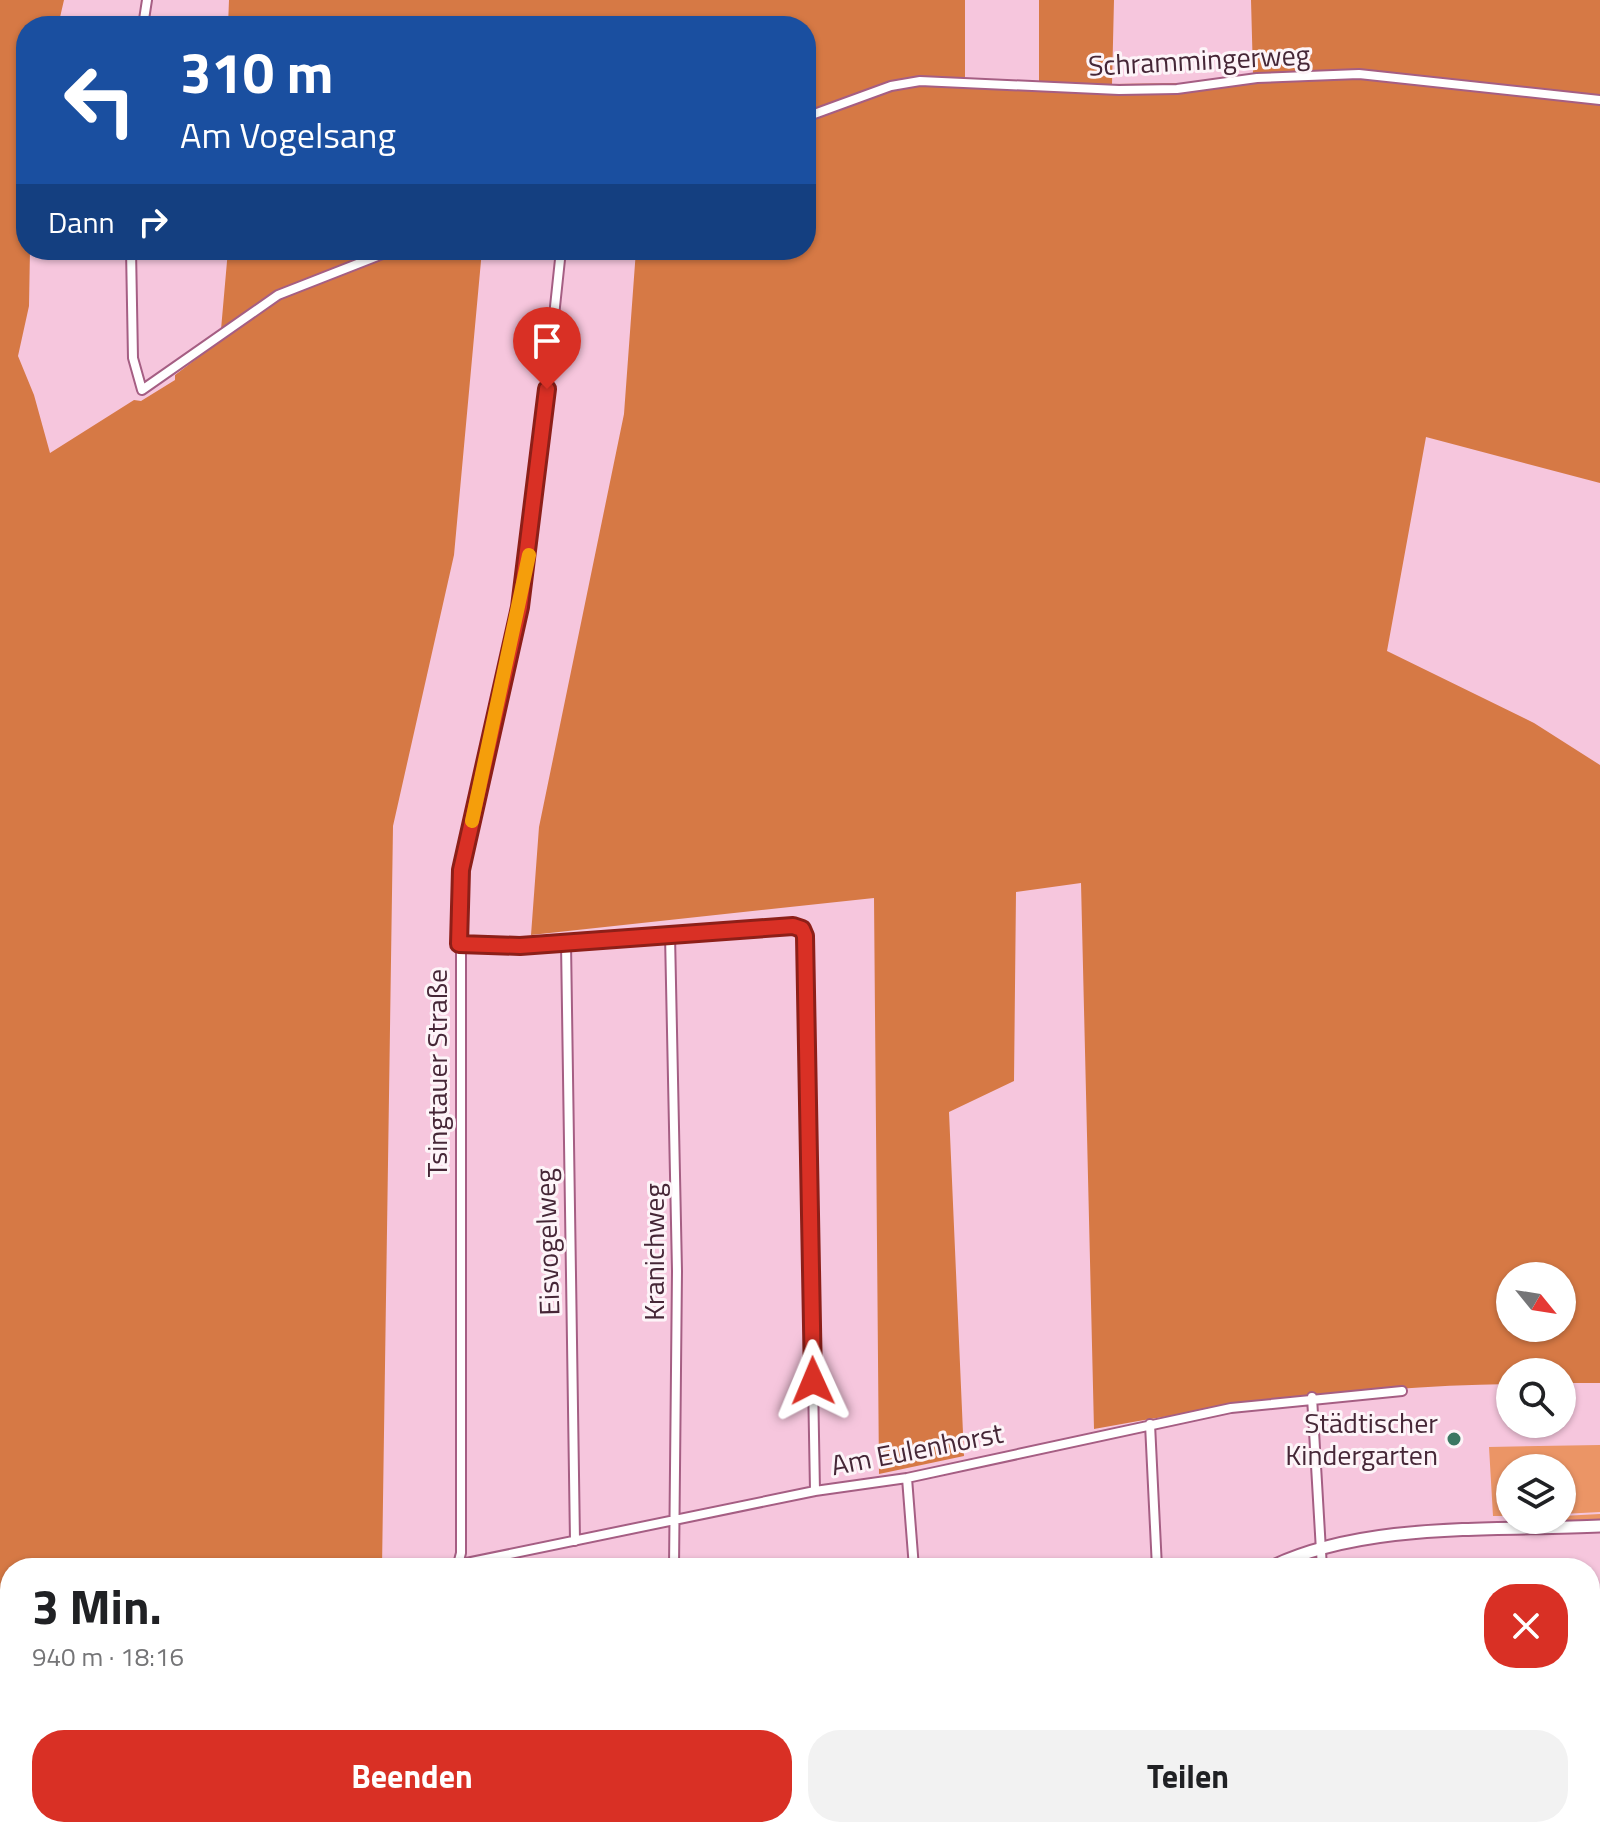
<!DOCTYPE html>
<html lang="de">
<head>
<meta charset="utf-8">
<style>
  :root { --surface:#fff; --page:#f2f2f2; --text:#202124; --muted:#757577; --accent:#d93025 }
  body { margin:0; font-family:"Titillium Web",sans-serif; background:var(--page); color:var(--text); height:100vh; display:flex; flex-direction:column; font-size:30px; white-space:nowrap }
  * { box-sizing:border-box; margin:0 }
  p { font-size:26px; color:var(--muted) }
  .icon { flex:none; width:44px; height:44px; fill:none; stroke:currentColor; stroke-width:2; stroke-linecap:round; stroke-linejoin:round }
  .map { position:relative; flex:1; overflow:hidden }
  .drawer { position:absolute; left:0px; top:1558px; width:1600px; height:280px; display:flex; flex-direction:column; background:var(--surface); border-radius:32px 32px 0 0; box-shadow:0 2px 6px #0004 }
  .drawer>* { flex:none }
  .top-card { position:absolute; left:16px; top:16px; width:800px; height:244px; border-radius:32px; box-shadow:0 2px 6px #0004; background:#1a4fa0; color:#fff; overflow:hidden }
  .needle { width:52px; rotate:120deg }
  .controls { position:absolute; left:1496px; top:1262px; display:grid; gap:16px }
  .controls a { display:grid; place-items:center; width:80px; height:80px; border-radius:50%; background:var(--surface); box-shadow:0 2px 6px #0004; font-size:40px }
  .pin { position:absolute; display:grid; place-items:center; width:68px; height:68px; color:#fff; margin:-82px -34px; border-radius:50% 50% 50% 0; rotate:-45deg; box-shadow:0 0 8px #0007 }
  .pin .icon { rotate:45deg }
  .me { position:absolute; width:88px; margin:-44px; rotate:359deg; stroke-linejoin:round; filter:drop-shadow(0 0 6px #0008) }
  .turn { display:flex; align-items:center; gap:28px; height:168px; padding:0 32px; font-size:36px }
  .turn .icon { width:104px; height:104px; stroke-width:2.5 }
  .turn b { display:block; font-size:56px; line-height:68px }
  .then { display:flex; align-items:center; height:76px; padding:0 32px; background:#0003; gap:16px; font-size:30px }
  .round { display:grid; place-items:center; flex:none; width:84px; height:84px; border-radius:32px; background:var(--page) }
  .head { display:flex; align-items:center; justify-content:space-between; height:136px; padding:0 32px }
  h1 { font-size:48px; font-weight:700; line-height:60px }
  .action { display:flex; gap:16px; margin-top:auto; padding:16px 32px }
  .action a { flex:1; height:92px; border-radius:32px; background:var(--accent); color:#fff; font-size:32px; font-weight:700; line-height:92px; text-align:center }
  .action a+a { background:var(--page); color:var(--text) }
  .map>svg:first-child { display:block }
</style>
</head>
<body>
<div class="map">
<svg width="1600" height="1838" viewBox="0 0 1600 1838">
  <rect width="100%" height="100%" fill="#f6c6dd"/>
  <!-- green -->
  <path fill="#eb9566" d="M1600 1445V1512L1562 1514V1468H1510V1516H1493L1489 1447Z
    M1600 1514V1526L1495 1531C1506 1512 1540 1520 1562 1520V1516Z"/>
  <!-- forest -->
  <path fill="#d67945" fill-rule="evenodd" d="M0 0H64L58 26H26V250H30L29 306 18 356 34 395 50 453 134 400 141 401 175 380V375L220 341 228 250H482L454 555 393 826 382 1568H10V1653L0 1655Z
    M229 0H965V78L969 86 1039 91V0H1114L1112 84 1184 83 1253 74 1251 0H1600V483L1426 437 1387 651 1534 723 1600 765V1383H1562V1372H1510V1384C1369 1386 1232 1404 1094 1429L1081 883 1016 892 1014 1081 949 1112 964 1456 879 1474 874 898 531 935 539 827 624 414 636 250H806V26H228ZM1510 1276H1562V1328H1510Z
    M1600 1594V1709L1590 1718V1595Z"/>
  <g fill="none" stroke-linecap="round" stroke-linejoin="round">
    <defs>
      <path id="street" d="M143 26 147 0
        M806 117 891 86 920 81 1119 90 1177 89 1257 78 1359 74 1600 100
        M131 250 133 358 142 390 278 295 393 250
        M670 935 677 1271 674 1568
        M566 943 575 1541
        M459 944 520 946 793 926 802 929 805 936 815 1491
        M1312 1397 1322 1568
        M1150 1424 1157 1568
        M907 1478 914 1568
        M442 1568 815 1491 907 1478 1231 1408 1402 1391
        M457 1568 461 1553V870L529 552 561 250
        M1590 1736 1600 1734
        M289 1828V1838
        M1169 1828 1170 1838
        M1333 1828V1838
        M2 1838V1659
        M142 1838 143 1828
        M438 1838V1828
        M1411 1838 1425 1828"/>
      <path id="secondary" d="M1269 1568C1365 1521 1494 1531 1600 1526
        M755 1838V1828"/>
    </defs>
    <!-- street casing -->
    <use href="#street" stroke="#a55e83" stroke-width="12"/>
    <!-- secondary casing -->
    <use href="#secondary" stroke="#a55e83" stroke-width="15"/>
    <!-- street -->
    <use href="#street" stroke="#fff" stroke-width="8"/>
    <!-- secondary -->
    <use href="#secondary" stroke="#fff" stroke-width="11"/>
  </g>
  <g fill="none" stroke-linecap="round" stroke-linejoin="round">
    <defs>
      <path id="route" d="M547 389 520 607 461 870 459 944 520 946 793 926 802 929 805 936 813 1381"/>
    </defs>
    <!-- route casing -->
    <use href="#route" stroke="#8d1f18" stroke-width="20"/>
    <!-- route -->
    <use href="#route" stroke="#d93025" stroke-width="14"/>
    <!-- slow -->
    <path stroke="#f59e0b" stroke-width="14" d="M472 821 529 555"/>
  </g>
  <!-- markers -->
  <circle fill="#3b7762" stroke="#fdf4f8" stroke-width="3" cx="1454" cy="1439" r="8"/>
  <g text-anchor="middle" stroke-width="6" stroke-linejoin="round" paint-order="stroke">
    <!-- street labels -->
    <g font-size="28" fill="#462737" stroke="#fdf4f8">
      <text transform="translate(1199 60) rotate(-3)" y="10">Schrammingerweg</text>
      <text transform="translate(437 1073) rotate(-90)" y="10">Tsingtauer Straße</text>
      <text transform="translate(547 1242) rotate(-92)" y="10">Eisvogelweg</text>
      <text transform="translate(654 1252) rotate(-90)" y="10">Kranichweg</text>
      <text transform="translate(917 1449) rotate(-11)" y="10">Am Eulenhorst</text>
    </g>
    <!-- poi labels -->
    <g font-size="28" fill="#462737" stroke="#fdf4f8" text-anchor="end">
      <text x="1438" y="1433">Städtischer<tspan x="1438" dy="32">Kindergarten</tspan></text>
    </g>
  </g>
</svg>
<div class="controls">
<a><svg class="needle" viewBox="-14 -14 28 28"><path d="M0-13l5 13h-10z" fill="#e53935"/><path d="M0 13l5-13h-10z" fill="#757577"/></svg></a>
<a><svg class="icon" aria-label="search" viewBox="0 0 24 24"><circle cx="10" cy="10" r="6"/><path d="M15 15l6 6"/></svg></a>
<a><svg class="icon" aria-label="layers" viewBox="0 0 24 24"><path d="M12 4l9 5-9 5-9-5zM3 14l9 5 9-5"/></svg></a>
</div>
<div class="pin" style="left:547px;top:389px;background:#d93025"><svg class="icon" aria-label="arrive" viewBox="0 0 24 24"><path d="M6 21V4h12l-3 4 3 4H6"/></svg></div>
<svg class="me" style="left:813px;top:1381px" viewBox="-20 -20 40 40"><path d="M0-17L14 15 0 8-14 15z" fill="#d93025" stroke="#fff" stroke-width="4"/></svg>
<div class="top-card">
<div class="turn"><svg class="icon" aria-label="left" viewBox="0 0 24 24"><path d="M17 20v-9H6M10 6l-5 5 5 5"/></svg><div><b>310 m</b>Am Vogelsang</div></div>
<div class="then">Dann<svg class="icon" aria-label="right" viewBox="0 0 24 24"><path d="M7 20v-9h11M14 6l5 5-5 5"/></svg></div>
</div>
<section class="drawer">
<div class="head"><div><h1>3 Min.</h1><p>940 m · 18:16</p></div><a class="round" style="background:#d93025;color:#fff"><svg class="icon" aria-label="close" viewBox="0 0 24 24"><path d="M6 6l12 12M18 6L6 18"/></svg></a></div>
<div class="action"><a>Beenden</a><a>Teilen</a></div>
</section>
</div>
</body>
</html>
